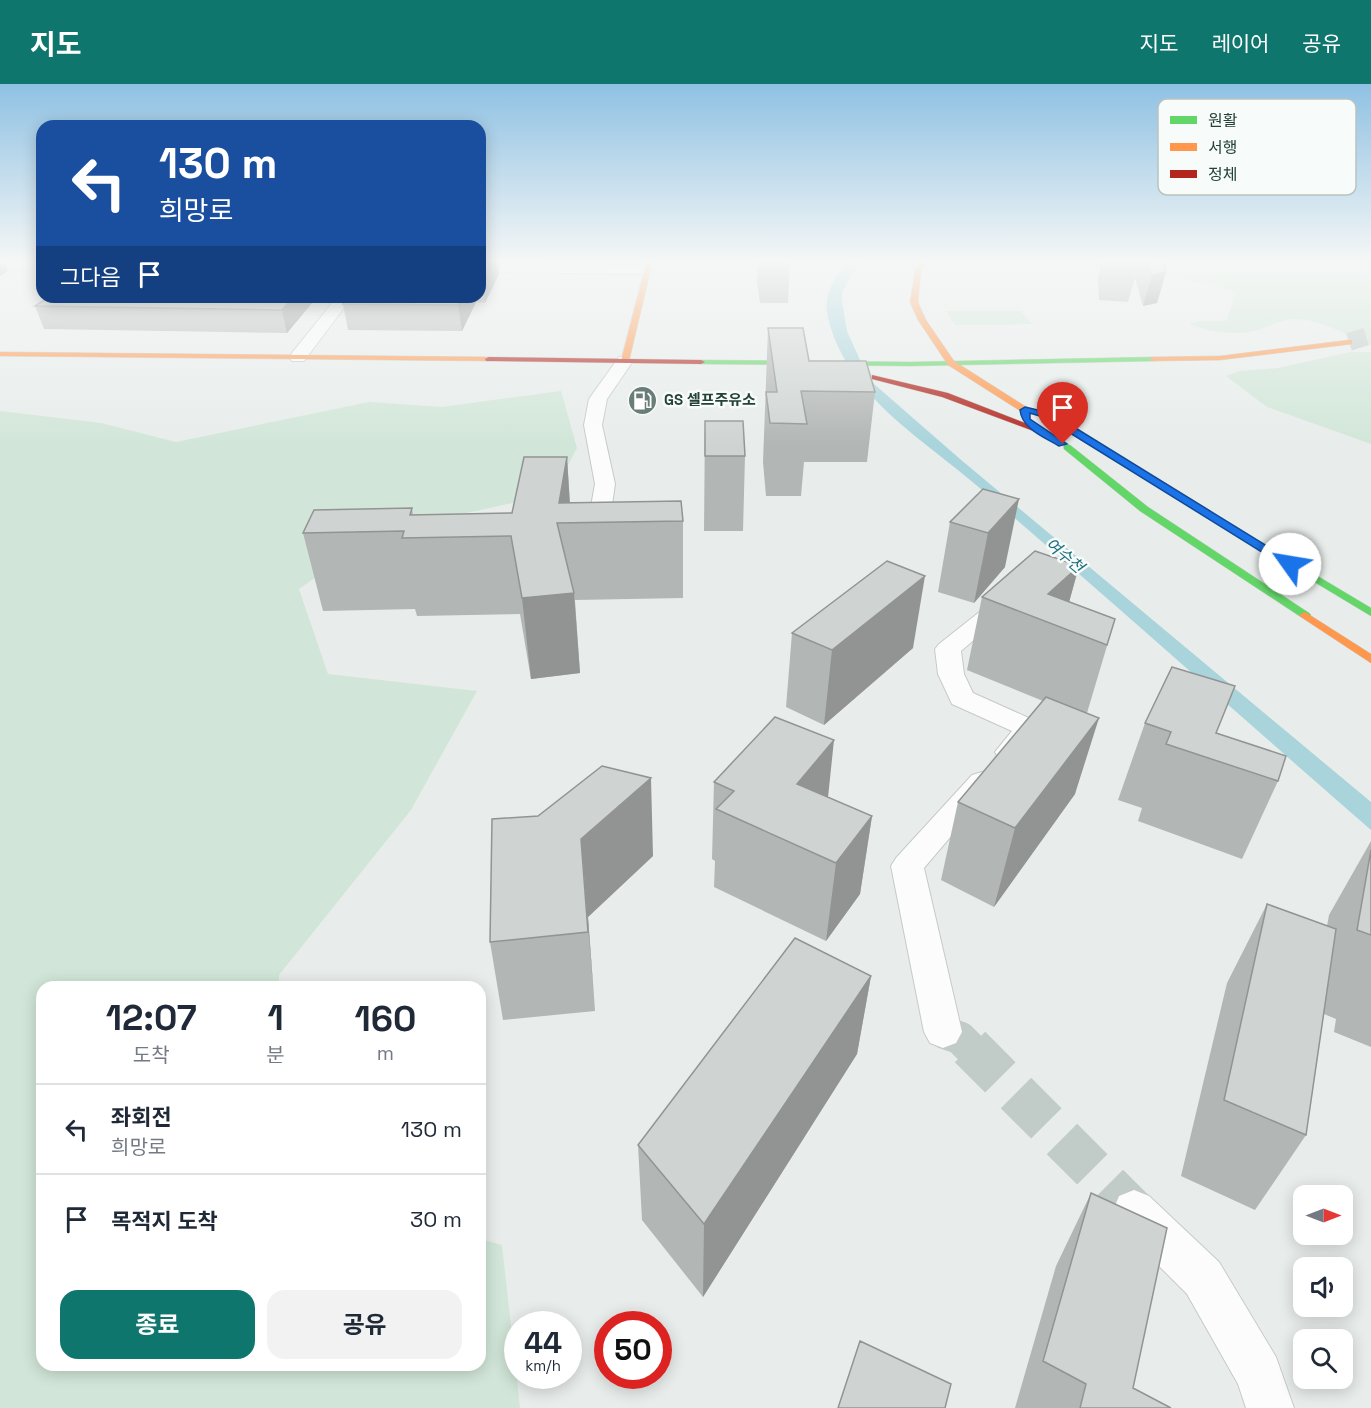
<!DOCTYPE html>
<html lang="ko">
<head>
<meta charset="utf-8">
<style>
  :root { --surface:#fff; --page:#f2f2f3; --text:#1f2937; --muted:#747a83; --line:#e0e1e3; --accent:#0f766e }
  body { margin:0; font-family:"Space Grotesk","Noto Sans KR",sans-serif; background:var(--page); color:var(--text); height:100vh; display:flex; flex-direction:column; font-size:22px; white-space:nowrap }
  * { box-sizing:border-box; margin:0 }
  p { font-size:20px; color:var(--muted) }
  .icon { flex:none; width:33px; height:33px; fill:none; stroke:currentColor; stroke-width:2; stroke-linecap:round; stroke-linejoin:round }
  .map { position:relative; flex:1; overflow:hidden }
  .drawer { position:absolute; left:36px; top:897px; width:450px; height:390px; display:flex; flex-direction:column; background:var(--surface); border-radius:18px; box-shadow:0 3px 15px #0003 }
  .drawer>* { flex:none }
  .hud { position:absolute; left:36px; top:36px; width:450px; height:183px; border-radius:18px; box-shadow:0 3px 15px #0003; background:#1a4fa0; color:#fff; overflow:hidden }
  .needle { width:39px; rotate:90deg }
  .controls { position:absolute; left:1293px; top:1101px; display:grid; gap:12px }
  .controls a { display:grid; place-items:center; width:60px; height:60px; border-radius:12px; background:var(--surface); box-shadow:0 3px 15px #0003; font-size:30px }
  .speed { position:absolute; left:504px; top:1227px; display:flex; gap:12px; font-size:30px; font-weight:700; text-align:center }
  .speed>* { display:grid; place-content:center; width:78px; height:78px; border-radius:50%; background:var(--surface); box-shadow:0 3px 15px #0003; line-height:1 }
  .speed small { font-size:15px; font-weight:400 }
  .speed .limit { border:9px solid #d22; background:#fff; color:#111 }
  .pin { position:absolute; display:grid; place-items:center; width:51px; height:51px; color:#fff; margin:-62px -26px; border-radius:50% 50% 50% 0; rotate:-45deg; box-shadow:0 0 6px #0007 }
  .pin .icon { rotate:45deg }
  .me { position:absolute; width:66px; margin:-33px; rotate:302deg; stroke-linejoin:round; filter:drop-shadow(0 0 4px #0008) }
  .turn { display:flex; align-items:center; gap:21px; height:126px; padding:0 24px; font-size:27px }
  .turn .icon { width:78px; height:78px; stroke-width:2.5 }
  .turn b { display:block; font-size:42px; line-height:51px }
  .then { display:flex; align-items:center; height:57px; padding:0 24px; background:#0003; gap:12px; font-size:22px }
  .eta { display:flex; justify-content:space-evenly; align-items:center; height:102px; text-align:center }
  .eta b { font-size:36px; font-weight:700; line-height:42px }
  .cta { display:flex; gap:12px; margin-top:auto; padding:12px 24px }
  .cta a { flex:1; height:69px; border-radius:18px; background:var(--accent); color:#fff; font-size:24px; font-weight:700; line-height:69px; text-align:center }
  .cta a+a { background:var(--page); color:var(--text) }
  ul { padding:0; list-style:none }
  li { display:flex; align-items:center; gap:18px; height:90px; padding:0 24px; border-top:2px solid var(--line) }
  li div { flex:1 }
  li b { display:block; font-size:22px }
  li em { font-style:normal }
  header { display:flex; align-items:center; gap:36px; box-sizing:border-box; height:84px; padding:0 30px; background:var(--accent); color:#fff }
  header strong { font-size:28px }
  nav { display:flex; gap:33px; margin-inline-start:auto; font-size:21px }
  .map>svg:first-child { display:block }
</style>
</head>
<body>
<header>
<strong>지도</strong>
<nav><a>지도</a><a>레이어</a><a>공유</a></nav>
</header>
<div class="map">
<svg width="1371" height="1324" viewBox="0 0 1371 1324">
  <rect width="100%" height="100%" fill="#e8edeb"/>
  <!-- green -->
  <path fill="#d1e6d8" d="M1185 176H1371V261C1346 251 1320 234 1292 235 1281 236 1268 243 1257 246 1235 252 1209 248 1189 240L1199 237H1226L1236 209 1213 201 1185 196Z
    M946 227H1021L1032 240 955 241Z
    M1351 268H1371V360L1267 323 1226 292 1240 287 1278 284Z
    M561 307 577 364 553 410 381 448 299 505 328 590 477 607 411 726 279 891V903H42V1281H480V1155L502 1161 520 1324H0V327L101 339 176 358 369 318 442 323Z"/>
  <!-- water -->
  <path fill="#a9d4db" d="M850 176H865L851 191 842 209V217L847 247 864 285 874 300 960 375 1371 718V746C1241 633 1113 518 982 406 939 368 884 335 852 287 840 269 824 237 827 215 830 200 840 187 850 176Z"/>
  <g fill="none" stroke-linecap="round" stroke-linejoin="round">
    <!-- street-tunnel-far1 -->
    <path stroke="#c1cbc8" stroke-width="33" stroke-dasharray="33 16" stroke-linecap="butt" d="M943 948 960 954 971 965"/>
    <!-- street-tunnel -->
    <path stroke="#c1cbc8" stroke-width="43" stroke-dasharray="43 22" stroke-linecap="butt" d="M970 963 1134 1127"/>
    <!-- primary-tunnel -->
    <path stroke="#c1cbc8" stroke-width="18" stroke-dasharray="18 9" stroke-linecap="butt" d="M1349 258 1371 251"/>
    <defs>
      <path id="street" d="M0 176H42V184H0Z
        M480 180 647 182 654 186 647 190 480 188Z
        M337 213H352L304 277H292L290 273 292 269Z
        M625 272 633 277 607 315 602 341 615 400 607 456 604 461 596 463 588 461 585 456 595 400 584 341 589 315 619 273Z
        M991 524 1000 526 1003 531 961 567 964 590 973 609 1040 639 1044 645C1033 662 1020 680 999 675L995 668 1012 647 952 620 938 590 935 565 939 560 982 526Z
        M982 688 992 691 997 698 924 784 962 948 956 959 943 964 930 959 924 948 891 782 896 774 972 691Z
        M1134 1106 1149 1112 1219 1178 1276 1273 1294 1324H1246L1238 1300 1187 1210 1119 1142 1113 1127 1119 1112Z"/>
      <path id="fast" d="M1153 273H1156V277L911 282 701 280 697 278 701 276 911 278Z
        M1064 361H1070L1148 423 1309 529 1311 531 1309 533H1301L1140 427 1064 365Z
        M1207 426 1371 524V532L1203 431V427Z"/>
      <path id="slow" d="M647 176H653L629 277 625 279 621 277Z
        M922 176H928L921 187 918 218 926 236 954 277 1028 324 1050 329 1211 427V431H1203L1044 333 1022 328 948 281 918 236 910 218 915 187Z
        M1349 256H1352V260L1220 276 1153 277 1149 275 1153 273 1220 272Z
        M0 268 489 273 493 275 489 277 0 272Z
        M1305 528 1371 570V579L1301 533 1299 531Z"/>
      <path id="jam" d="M489 273 701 276 705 278 701 280 486 277 485 275Z
        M872 291 948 309 1043 346 1036 348 942 313 872 295Z"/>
    </defs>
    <!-- street casing -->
    <use href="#street" stroke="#c5cac8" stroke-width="2"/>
    <!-- fast casing -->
    <use href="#fast" stroke="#c3cbc8" stroke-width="1"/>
    <!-- slow casing -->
    <use href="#slow" stroke="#c3cbc8" stroke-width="1"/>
    <!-- jam casing -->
    <use href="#jam" stroke="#c3cbc8" stroke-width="1"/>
    <!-- street -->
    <use href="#street" fill="#fcfcfc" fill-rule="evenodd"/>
    <!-- fast -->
    <use href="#fast" fill="#63d668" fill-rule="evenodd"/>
    <!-- slow -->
    <use href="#slow" fill="#ff974d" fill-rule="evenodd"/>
    <!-- jam -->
    <use href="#jam" fill="#b3261e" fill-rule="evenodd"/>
  </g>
  <!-- wall -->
  <path fill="#b2b6b5" d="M480 176H586L585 178H498L499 190 485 219 476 218 462 247 348 246 343 220 349 213H480Z
    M758 176H790L788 219H760L757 198Z
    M1102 176H1163L1166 188 1157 219 1143 222 1135 194 1128 218 1099 216 1098 193Z
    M49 213H317L287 249 44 245 35 222Z
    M768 244 809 277 875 308 867 378H804L801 412H766L763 378Z
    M705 337 745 372 743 447H704Z
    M567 373 570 419 683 437V514L575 516 580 589 531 595 520 530 417 532 415 525 323 527 303 449 412 424 413 431 512 429Z
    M983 405 1005 483 974 519 938 508 950 438Z
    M1079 482 1069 518 1115 535 1087 629 1075 710 994 823 941 796 958 718 1043 617 967 586 982 513Z
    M792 549 913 564 824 641 786 623Z
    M1145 639 1216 650 1278 697 1242 775 1138 737 1142 724 1118 716Z
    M714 698 828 713 872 732 860 810 826 857 714 803 715 777 712 775Z
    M1371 757V963L1334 948 1336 935 1324 930 1306 1051 1255 1126 1181 1092 1227 899 1267 820 1327 842 1329 831Z
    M653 772 588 833 595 927 503 936 490 858Z
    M871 892 857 970 703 1213 642 1136 638 1061Z
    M1091 1109 1133 1304 1171 1324H1015L1056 1182Z"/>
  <!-- shaded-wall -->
  <path fill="#919493" d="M0 176H4L8 187 0 192Z
    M492 176H497L499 190 485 219 482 194Z
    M1166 188 1157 219 1143 222 1152 191Z
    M293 213H317L287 249 282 226Z
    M463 213H475L476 218 462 247 458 221Z
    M567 373 571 439 559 419Z
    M1019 415 1005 483 974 519 988 449Z
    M1079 482 1062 544 1048 510Z
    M925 492 913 564 824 641 832 566Z
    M574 509 580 589 531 595 522 514Z
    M1099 634 1075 710 994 823 1015 744Z
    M834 656 826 733 797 700Z
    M651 694 653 772 588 833 595 927 581 755Z
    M872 732 860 810 826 857 836 779Z
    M871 892 857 970 703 1213 704 1140Z"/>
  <!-- building -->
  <path fill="#cfd4d2" stroke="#919493" stroke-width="1.5" d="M480 176H492L482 194H480Z
    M1146 176H1163L1166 188 1152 191Z
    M49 213H293L282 226 35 222Z
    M349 213H463L458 221 343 220Z
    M768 244H803L809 277H866L875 308 801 307 807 340 770 339 766 308H777Z
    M705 337H743L745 372H705Z
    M524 373H567L559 419 681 417 683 437 557 439 574 509 522 514 511 452 402 454 404 447 303 449 314 426 412 424 410 431 512 429Z
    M983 405 1019 415 988 449 950 438Z
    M1035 467 1079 482 1048 510 1115 535 1107 561 982 513Z
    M887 477 925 492 832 566 792 549Z
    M1172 583 1235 602 1216 649 1286 672 1278 697 1166 660 1171 648 1145 639Z
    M1046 613 1099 634 1015 744 958 718Z
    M775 633 834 656 797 700 872 732 836 779 716 725 734 707 714 698Z
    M602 682 651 694 581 755 588 848 490 858 492 735 538 732Z
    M1371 766V851L1357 846Z
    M1267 820 1336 845 1306 1051 1224 1016Z
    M795 854 871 892 704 1140 638 1061Z
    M1091 1109 1167 1144 1133 1304 1171 1324H1080L1086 1300 1043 1277Z
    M860 1257 951 1300 945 1324H838Z"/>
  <!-- sky -->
  <linearGradient id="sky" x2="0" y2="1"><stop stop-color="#8fc1e3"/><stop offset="0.49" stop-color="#f5f7f6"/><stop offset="1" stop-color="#f5f7f6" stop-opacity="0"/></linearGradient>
  <rect width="1371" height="361" fill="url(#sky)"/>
  <!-- route -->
  <path fill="#1a73e8" stroke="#114b97" stroke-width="1.5" d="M1025 323 1050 329 1069 340 1296 480 1294 483H1286L1062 344 1043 333 1030 329V335L1067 360 1059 362C1044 353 1022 345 1020 326Z"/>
  <!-- icons -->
  <defs>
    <symbol id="fuel-disc" viewBox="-11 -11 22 22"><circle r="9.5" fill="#697e78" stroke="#f7fbf9"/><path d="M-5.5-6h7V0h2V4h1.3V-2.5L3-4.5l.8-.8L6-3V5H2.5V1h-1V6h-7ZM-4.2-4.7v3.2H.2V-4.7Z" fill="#fff"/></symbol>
  </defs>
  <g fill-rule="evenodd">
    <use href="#fuel-disc" x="626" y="300" width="33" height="33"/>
  </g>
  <g text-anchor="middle" stroke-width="5" stroke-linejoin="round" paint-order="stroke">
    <!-- far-poi labels -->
    <g font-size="15" font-weight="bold" fill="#24423a" stroke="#f7fbf9" text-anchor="start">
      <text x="664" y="321">GS 셀프주유소</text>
    </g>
    <!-- far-water labels -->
    <g font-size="16" font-style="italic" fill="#1c6f80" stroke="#f7fbf9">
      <text transform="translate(1065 471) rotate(40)" y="6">여수천</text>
    </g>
  </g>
  <!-- legend -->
  <rect x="1158" y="15" width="198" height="96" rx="9" fill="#f7fbf9" stroke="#b8c4c0" stroke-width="1.5"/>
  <rect x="1170" y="32" width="27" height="8" fill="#63d668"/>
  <rect x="1170" y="59" width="27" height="8" fill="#ff974d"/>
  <rect x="1170" y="86" width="27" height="8" fill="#b3261e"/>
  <g font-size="16" fill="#24423a">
    <text x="1208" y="42">원활</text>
    <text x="1208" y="69">서행</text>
    <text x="1208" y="96">정체</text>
  </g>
</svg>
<div class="controls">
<a><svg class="needle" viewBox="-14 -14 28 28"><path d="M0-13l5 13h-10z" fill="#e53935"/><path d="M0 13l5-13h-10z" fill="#747a83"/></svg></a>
<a><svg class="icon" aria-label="sound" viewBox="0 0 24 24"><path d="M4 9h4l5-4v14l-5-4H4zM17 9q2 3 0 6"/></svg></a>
<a><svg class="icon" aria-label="search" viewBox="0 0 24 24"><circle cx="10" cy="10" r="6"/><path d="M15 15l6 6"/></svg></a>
</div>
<div class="speed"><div>44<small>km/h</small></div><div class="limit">50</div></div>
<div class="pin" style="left:1063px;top:360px;background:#d93025"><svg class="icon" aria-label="arrive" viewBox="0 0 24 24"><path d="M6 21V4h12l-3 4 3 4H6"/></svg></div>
<svg class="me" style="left:1290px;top:480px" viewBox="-20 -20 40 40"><circle r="19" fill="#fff"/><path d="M0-13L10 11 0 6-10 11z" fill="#1a73e8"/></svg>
<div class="hud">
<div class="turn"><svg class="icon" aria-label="left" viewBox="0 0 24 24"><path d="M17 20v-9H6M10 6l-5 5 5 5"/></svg><div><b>130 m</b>희망로</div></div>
<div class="then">그다음<svg class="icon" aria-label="arrive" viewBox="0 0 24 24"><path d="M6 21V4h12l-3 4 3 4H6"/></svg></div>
</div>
<section class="drawer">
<div class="eta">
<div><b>12:07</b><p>도착</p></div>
<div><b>1</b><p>분</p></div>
<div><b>160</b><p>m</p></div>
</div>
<ul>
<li><svg class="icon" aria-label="left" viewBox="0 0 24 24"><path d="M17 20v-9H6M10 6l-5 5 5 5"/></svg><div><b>좌회전</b><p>희망로</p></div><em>130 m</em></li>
<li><svg class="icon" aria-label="arrive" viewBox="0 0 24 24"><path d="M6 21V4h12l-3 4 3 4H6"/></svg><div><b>목적지 도착</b></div><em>30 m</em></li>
</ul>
<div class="cta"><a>종료</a><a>공유</a></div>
</section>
</div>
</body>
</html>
